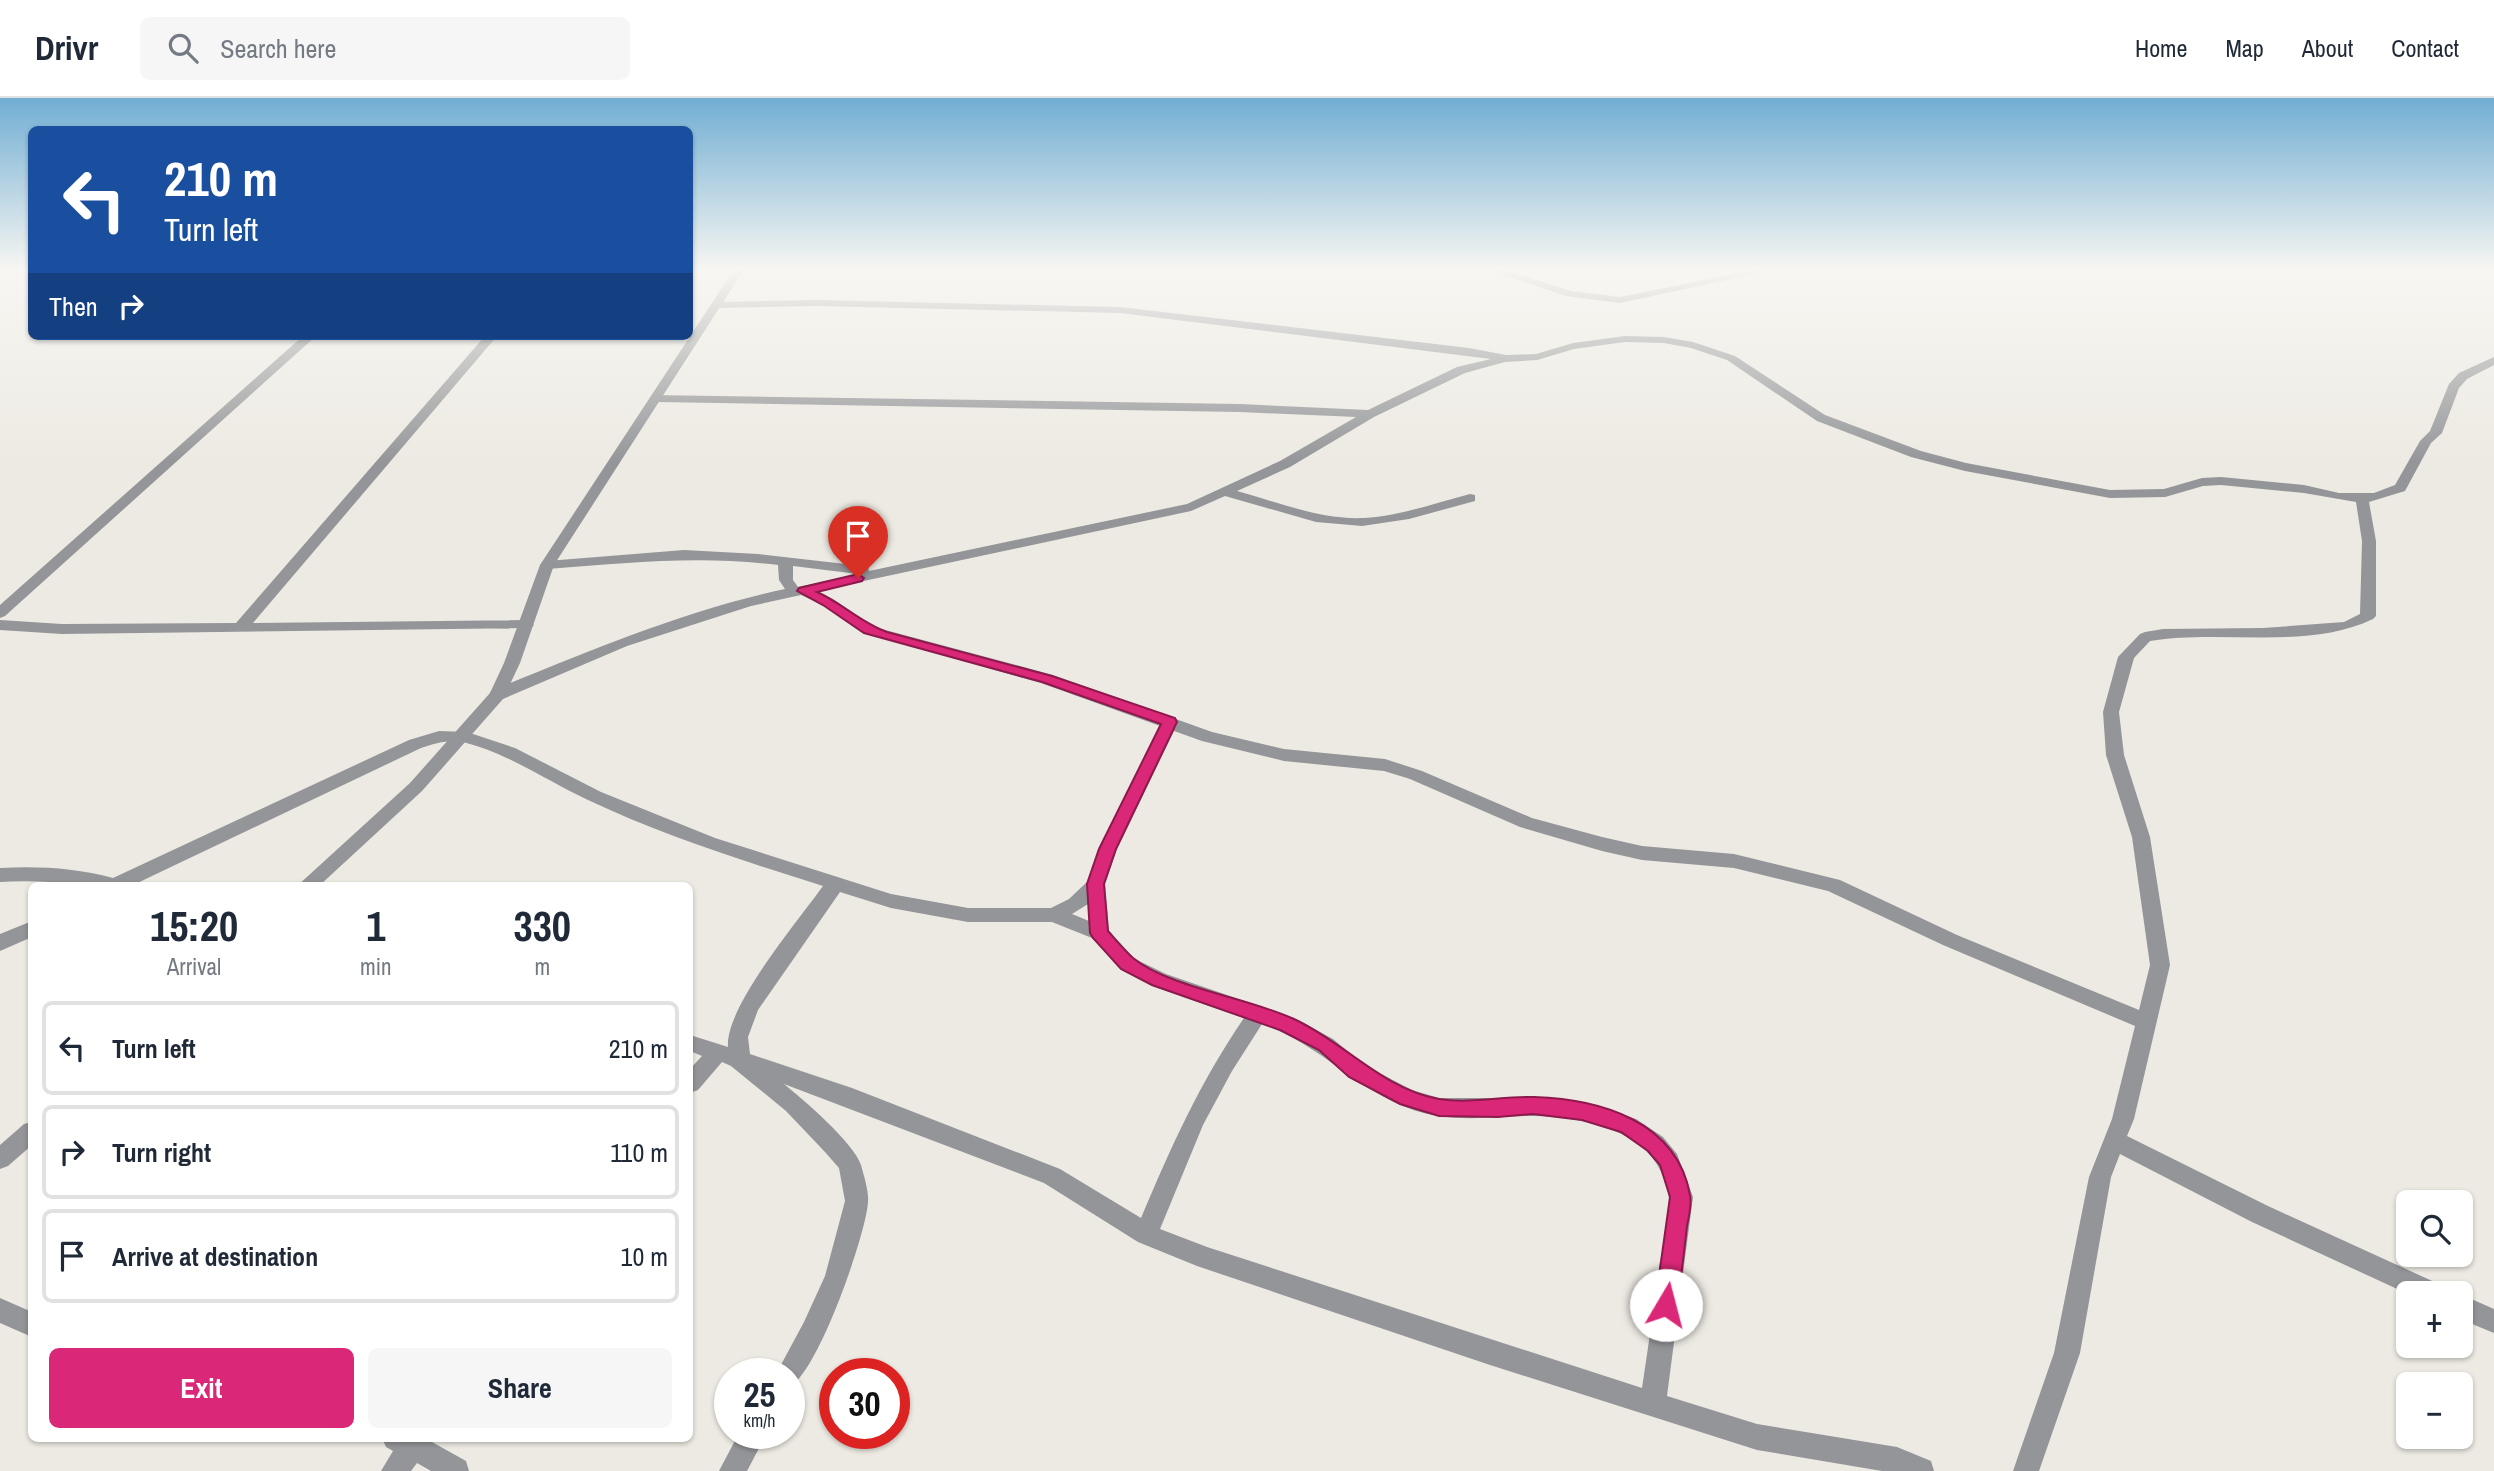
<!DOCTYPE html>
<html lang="en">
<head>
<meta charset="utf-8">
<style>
  :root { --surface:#fff; --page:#f6f6f7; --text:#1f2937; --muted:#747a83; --line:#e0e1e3; --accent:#db2777 }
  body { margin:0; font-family:"Archivo Narrow",sans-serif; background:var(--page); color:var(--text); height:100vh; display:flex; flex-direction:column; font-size:26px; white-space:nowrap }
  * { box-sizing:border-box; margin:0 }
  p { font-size:23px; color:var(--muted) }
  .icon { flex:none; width:38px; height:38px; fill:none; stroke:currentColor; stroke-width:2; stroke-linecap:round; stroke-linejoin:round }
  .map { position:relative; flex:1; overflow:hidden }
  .panel { position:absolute; left:28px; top:784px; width:665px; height:560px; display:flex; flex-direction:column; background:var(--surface); border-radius:10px; box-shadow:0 2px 5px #0004 }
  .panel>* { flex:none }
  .hud { position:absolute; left:28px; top:28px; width:665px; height:214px; border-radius:10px; box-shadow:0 2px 5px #0004; background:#1a4fa0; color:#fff; overflow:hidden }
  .controls { position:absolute; left:2396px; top:1092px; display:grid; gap:14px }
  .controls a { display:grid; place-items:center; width:77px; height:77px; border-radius:10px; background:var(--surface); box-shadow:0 2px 5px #0004; font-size:35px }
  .speed { position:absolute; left:714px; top:1260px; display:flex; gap:14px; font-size:35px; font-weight:700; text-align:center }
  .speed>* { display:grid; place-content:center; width:91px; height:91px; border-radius:50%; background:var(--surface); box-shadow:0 2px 5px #0004; line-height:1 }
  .speed small { font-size:18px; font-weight:400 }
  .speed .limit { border:10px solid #d22; background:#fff; color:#111 }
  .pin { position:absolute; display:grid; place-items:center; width:60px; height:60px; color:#fff; margin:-72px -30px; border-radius:50% 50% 50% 0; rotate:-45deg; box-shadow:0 0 7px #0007 }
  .pin .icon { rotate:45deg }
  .me { position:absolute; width:77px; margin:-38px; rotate:8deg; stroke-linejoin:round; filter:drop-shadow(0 0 5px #0008) }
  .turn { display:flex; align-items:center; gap:24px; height:147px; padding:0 21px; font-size:32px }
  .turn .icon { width:91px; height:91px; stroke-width:2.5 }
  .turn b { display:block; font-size:49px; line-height:60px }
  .then { display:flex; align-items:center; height:66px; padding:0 21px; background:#0003; gap:14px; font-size:26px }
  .eta { display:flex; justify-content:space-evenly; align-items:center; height:119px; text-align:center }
  .eta b { font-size:42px; font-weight:700; line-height:49px }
  .cta { display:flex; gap:14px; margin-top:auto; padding:14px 21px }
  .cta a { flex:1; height:80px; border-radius:10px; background:var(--accent); color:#fff; font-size:28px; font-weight:700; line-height:80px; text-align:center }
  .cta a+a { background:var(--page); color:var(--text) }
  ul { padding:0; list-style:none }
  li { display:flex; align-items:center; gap:21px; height:94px; margin:0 14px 10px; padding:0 7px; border:4px solid var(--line); border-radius:10px }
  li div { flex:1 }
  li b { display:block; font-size:26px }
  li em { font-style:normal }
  header { display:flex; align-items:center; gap:42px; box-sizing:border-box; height:98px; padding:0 35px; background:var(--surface); border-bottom:2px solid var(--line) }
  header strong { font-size:33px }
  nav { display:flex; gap:38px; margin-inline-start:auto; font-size:24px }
  .search { width:490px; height:63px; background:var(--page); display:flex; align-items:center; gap:18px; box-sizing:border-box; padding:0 24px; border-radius:10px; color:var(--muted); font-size:26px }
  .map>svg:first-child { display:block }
</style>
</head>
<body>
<header>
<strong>Drivr</strong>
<div class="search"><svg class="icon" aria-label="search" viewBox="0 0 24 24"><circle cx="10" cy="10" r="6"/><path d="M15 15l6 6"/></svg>Search here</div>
<nav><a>Home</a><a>Map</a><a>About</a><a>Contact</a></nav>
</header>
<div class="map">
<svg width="2494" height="1373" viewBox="0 0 2494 1373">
  <rect width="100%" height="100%" fill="#edeae3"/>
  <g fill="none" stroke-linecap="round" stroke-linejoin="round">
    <!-- minor -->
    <path fill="#949598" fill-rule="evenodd" d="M1492 173H1508L1571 193 1620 199 1748 173H1769L1620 205 1566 198Z
      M818 202 1120 209 1469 250 1506 257 1536 256 1573 245 1625 238 1664 239 1693 244 1735 258 1825 317 1921 353 1966 365 2110 392 2164 391 2202 380 2221 379 2304 387 2339 395H2374L2395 387 2420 343 2430 333 2449 286 2459 275 2494 259V267L2467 281 2459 290 2442 335 2431 345 2405 393 2369 404 2376 443V518L2373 521C2306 553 2221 531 2150 543L2134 560 2119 614 2124 657 2150 739 2170 867 2134 1021 2127 1038 2268 1108 2441 1187 2444 1195 2408 1196 2252 1124 2120 1056 2111 1079 2080 1255 2039 1373H2013L2054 1255 2089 1079 2112 1021 2135 928 1943 847 1828 793 1734 770 1642 762 1602 753 1520 729 1410 681 1384 673 1284 663 1202 643 1174 633 1117 751 1105 786 1109 833 1135 861 1166 876 1294 920 1333 941 1364 967 1412 992 1439 1000H1552L1582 1004 1636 1021 1663 1039 1677 1056 1693 1099 1667 1298 1757 1326 1897 1349 1931 1363 1934 1373H1882L1757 1352 1487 1266 1197 1168 1138 1144 1044 1085 784 986C803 1001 854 1045 861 1067 864 1078 869 1094 868 1104 866 1137 817 1277 789 1289V1276H776L804 1224 825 1178 845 1103 839 1070 825 1054 786 1013 731 968 722 964 698 992 690 995V971L702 958 690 953V937L728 949C725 909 798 823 823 788 744 763 664 738 588 702 547 683 508 655 463 644 449 641 434 646 421 650L131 788C87 788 44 781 0 784V770C39 768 76 770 113 780L409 642 439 633 467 634 515 650 601 694 715 740 891 796 968 810H1051L1069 801 1088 783 1099 751 1160 628 1041 585 864 535 823 507 801 497 751 508 627 548 503 601H491L489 597 491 593C587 554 683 513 785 491L779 482 778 467C699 457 626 465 547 471L540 467 547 463 684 452 758 456 863 468 868 469 869 473 1187 406 1280 363 1356 319 1240 314 657 304 651 300 653 297 1240 306 1368 312 1457 269 1491 261 1120 215 818 208 716 210 711 207 716 204ZM1625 244 1664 245 1691 250 1727 262 1817 323 1911 359 1965 373 2110 400 2165 399 2203 388 2221 387 2304 395 2356 404 2362 443 2360 516 2344 524 2263 530 2163 531 2145 534 2140 536 2118 559 2103 614 2106 657 2132 739 2150 867 2139 912 1957 837 1840 782 1734 756 1642 748 1602 739 1532 720 1422 673 1385 661 1284 651 1212 634 1053 577 874 529 833 501 817 493 1191 413 1225 398 1316 424 1362 428 1409 421 1475 403V397L1470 396C1435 405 1400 418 1364 420 1320 422 1278 404 1237 393L1290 369 1374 319 1465 275 1505 264 1537 262 1574 251ZM793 468 858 476 798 489 793 482ZM840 794 891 810 968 824H1052L1092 840 1121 871 1152 888 1244 920C1199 986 1172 1047 1141 1120L1060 1071 852 990 750 956 748 939 758 912ZM1088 806 1089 823 1072 816ZM1262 926C1327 948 1369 1008 1439 1018 1477 1024 1517 1015 1555 1019 1596 1023 1649 1037 1664 1081 1666 1087 1669 1095 1669 1101 1669 1123 1663 1147 1659 1169 1654 1210 1648 1250 1642 1290L1207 1149 1160 1131 1203 1027 1232 973Z
      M303 238H316L5 518 0 520V507Z
      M485 238H497L253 525 526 522 534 527 531 530 62 536 0 532V522L62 526 236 525Z
      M32 823V839L0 853V836Z
      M2460 1196 2494 1211V1235L2460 1221Z
      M0 1200 32 1214V1239L0 1225Z
      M739 1335H767L747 1373H719Z
      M382 1340H433L432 1344 466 1363 469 1373H431L417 1365 411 1373H381L393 1353 386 1349Z"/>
    <!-- tertiary -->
    <path fill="#949598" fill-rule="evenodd" d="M733 173H743L554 467 520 565 503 601 422 693 319 788H297L410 685 490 595 504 565 540 467Z
      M32 1024V1047L8 1068 0 1071V1047L24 1026Z"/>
  </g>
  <!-- sky -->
  <linearGradient id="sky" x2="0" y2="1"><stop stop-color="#71aed3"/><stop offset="0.47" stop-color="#f7f6f2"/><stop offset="1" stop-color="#f7f6f2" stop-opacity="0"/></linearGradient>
  <rect width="2494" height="365" fill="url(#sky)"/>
  <!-- route -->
  <path fill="#db2777" stroke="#8e194d" stroke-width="2" d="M858 476 864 480 862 483 817 494C842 505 861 525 887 534L1052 578 1175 620 1177 624 1116 751 1104 786 1108 833C1116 842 1124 852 1133 860 1170 890 1251 900 1296 922 1345 945 1383 991 1439 1001 1470 1006 1503 998 1534 999 1600 1001 1677 1023 1690 1097 1692 1106 1689 1119 1687 1128 1684 1155 1681 1181 1677 1207L1674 1215 1666 1218 1658 1215 1655 1207 1670 1099 1660 1067 1648 1053 1621 1034 1582 1022 1533 1016 1498 1019 1439 1018 1400 1006 1349 979 1319 952 1280 932 1152 887 1121 871 1093 840 1090 835 1087 786 1099 751 1161 626 1042 584 864 535 823 507 797 493 799 490Z"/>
</svg>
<div class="controls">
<a><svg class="icon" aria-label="search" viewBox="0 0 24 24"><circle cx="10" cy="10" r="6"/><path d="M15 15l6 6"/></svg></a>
<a>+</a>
<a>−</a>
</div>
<div class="speed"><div>25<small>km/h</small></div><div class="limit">30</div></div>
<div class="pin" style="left:858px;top:480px;background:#d93025"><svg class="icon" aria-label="arrive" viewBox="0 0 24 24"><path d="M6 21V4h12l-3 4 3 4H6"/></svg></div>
<svg class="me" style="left:1666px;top:1207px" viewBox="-20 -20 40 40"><circle r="19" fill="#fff"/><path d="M0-13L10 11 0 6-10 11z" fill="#db2777"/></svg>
<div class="hud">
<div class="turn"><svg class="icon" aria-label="left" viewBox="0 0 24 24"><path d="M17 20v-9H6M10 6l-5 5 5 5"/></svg><div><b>210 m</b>Turn left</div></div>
<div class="then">Then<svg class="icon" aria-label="right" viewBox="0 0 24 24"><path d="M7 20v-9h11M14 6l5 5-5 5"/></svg></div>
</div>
<section class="panel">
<div class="eta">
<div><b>15:20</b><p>Arrival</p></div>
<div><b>1</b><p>min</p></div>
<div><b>330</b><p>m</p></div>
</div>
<ul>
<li><svg class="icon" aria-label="left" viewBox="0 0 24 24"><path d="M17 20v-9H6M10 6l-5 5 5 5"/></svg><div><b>Turn left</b></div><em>210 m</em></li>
<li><svg class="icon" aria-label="right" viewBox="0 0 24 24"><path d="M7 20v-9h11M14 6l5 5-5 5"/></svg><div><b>Turn right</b></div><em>110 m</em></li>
<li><svg class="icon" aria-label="arrive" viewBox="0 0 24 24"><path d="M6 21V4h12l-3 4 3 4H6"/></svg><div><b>Arrive at destination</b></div><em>10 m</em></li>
</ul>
<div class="cta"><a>Exit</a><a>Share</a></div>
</section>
</div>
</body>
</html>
